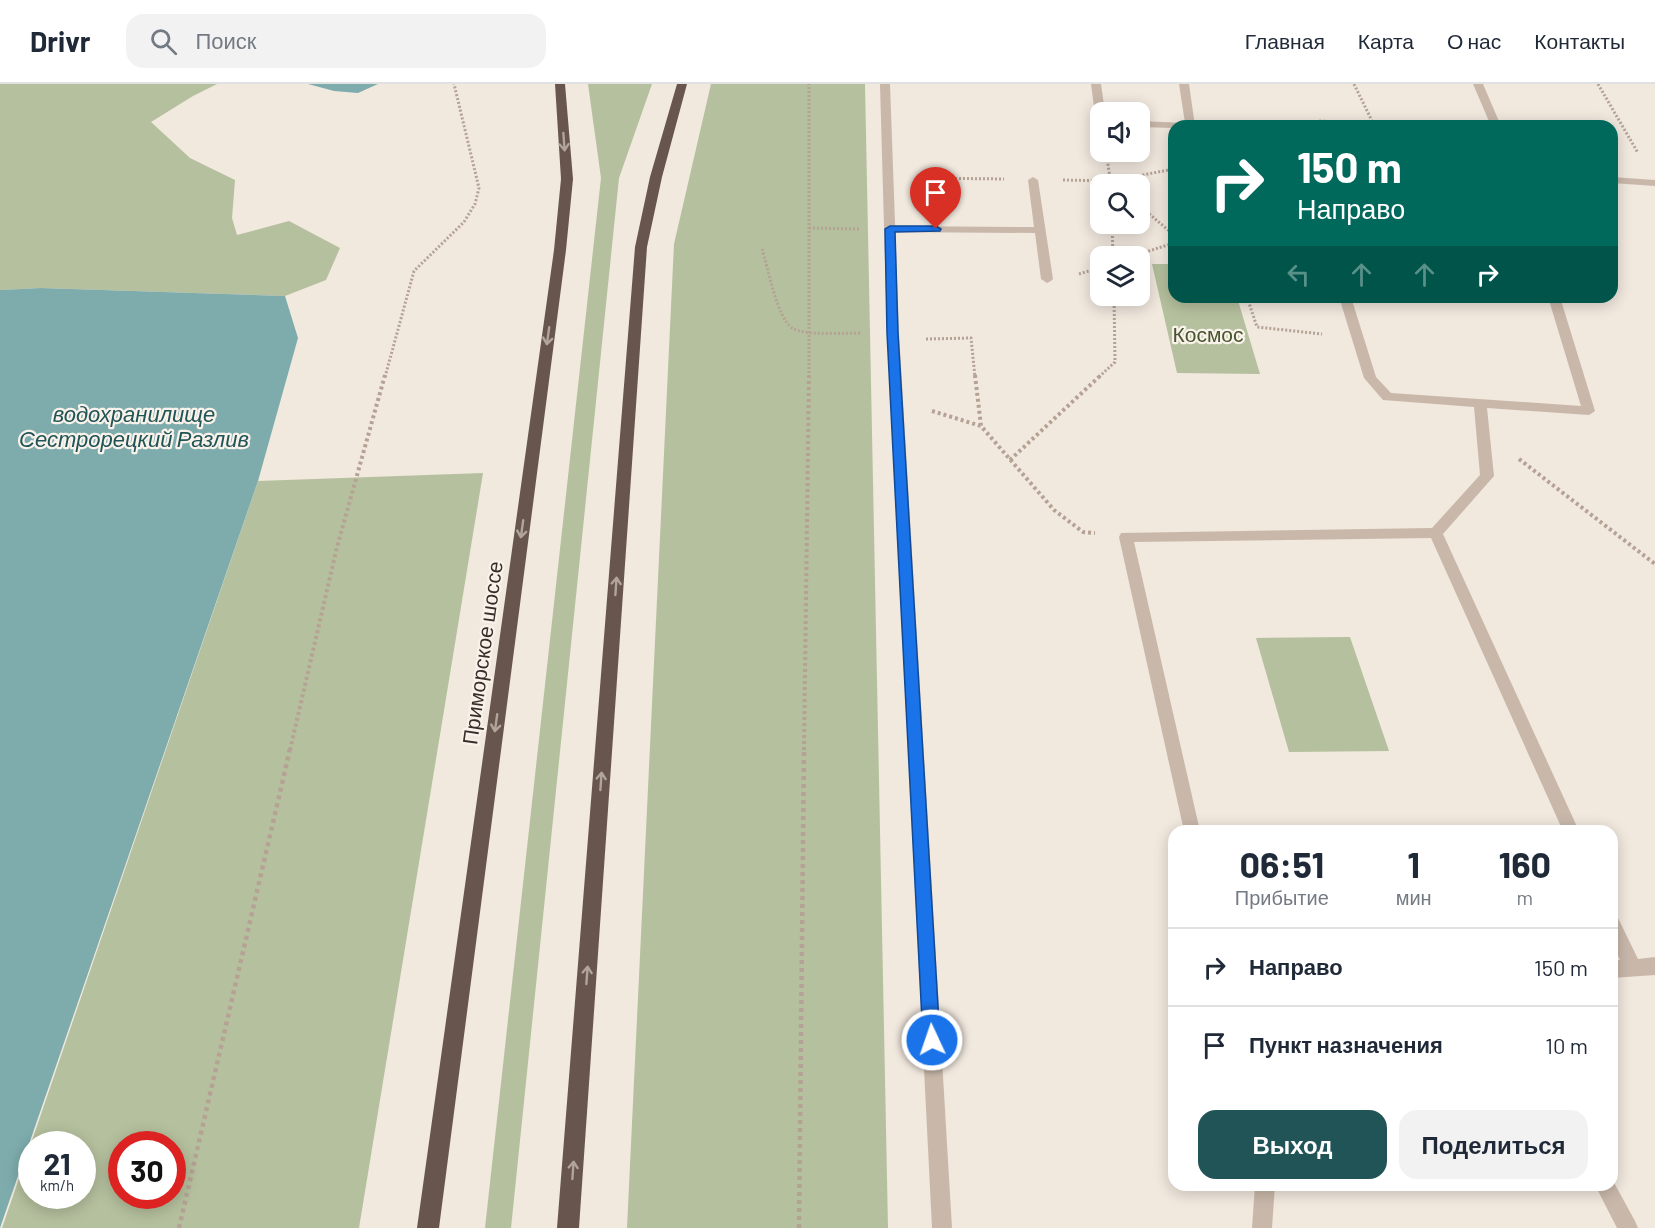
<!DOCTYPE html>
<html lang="ru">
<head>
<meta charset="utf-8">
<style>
  :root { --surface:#fff; --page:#f2f2f3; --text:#1f2937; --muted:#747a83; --line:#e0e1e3; --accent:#215457 }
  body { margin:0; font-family:Barlow,sans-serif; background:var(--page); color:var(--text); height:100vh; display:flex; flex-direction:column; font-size:22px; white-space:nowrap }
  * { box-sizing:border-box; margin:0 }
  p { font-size:20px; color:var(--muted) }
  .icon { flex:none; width:33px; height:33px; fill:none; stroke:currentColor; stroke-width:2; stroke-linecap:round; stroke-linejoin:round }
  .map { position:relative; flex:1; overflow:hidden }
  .sheet { position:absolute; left:1168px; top:741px; width:450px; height:366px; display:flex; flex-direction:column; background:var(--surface); border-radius:18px; box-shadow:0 3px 15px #0003 }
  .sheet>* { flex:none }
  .hud { position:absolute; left:1168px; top:36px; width:450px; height:183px; border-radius:18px; box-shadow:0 3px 15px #0003; background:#00695c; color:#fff; overflow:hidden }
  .buttons { position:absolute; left:1090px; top:18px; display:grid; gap:12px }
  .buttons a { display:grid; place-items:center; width:60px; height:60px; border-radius:12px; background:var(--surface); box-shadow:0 3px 15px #0003; font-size:30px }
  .speed { position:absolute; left:18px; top:1047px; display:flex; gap:12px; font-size:30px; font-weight:700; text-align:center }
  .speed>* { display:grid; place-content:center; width:78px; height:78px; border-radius:50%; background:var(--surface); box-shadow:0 3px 15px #0003; line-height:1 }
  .speed small { font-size:15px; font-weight:400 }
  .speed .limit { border:9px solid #d22; background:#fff; color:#111 }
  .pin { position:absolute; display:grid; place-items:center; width:51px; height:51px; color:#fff; margin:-62px -26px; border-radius:50% 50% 50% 0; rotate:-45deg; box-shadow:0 0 6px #0007 }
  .pin .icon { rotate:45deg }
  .me { position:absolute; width:66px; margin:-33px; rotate:357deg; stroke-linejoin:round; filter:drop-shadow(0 0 4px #0008) }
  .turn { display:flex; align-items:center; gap:21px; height:126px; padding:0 30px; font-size:27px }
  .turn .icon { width:78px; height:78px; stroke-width:2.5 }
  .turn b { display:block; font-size:42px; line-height:51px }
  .lanes { display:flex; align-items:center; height:57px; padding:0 30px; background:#0003; justify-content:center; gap:30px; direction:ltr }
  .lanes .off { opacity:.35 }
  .eta { display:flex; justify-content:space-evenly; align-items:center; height:102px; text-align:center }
  .eta b { font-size:36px; font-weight:700; line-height:42px }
  .button { display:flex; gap:12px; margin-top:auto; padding:12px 30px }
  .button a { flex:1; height:69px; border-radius:18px; background:var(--accent); color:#fff; font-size:24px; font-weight:700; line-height:69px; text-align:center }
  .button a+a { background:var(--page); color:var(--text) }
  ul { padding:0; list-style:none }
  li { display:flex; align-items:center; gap:18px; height:78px; padding:0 30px; border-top:2px solid var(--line) }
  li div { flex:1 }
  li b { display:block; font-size:22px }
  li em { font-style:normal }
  header { display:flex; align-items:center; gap:36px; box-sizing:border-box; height:84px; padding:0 30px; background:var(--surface); border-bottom:2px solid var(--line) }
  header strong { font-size:28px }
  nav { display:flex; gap:33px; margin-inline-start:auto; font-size:21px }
  .search { width:420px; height:54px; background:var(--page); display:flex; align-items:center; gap:15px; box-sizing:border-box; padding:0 21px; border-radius:18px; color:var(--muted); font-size:22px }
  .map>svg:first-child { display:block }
</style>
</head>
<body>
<header>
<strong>Drivr</strong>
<div class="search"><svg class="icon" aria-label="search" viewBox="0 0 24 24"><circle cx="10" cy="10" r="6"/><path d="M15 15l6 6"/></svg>Поиск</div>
<nav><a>Главная</a><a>Карта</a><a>О нас</a><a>Контакты</a></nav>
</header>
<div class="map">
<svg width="1655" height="1144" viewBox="0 0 1655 1144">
  <rect width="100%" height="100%" fill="#f1e8de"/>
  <!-- green -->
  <path fill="#b5c09e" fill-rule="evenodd" d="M0 0H217L193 12 151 38 190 74 235 96 232 134 237 151 289 137 340 164 326 196 285 212 41 204 0 206Z
    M588 0H652L619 94 511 1144H485L601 94Z
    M711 0H865L888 1144H627L674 160Z
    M1152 180H1174V213H1237L1260 290 1177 289Z
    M483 389 359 1144H2L258 397ZM32 1060H82V1112H32ZM122 1060H172V1112H122Z
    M1350 553 1389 667 1289 668 1256 554Z"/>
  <!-- water -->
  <path fill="#7eacad" d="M308 0H378L358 9 334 7Z
    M41 204 285 212 298 254 258 397 0 1144V206Z"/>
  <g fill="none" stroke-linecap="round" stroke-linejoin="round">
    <!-- path-far2 -->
    <path stroke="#b5a294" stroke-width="3" stroke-dasharray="2 2" stroke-linecap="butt" d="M1354 0 1373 39
      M1598 0 1638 69
      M1313 42 1319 37 1403 42
      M1106 68 1111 100
      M919 94 1004 95
      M1063 96 1111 97 1174 85
      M1140 122 1174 151
      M1112 140 1113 172
      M809 144 859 145
      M762 165C768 183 777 234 792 244 804 252 846 249 862 249
      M1133 172 1174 159
      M1079 190 1101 183
      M1247 213 1257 243 1322 250
      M926 255 971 254 975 293
      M385 293 414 187 464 138 475 120 479 104 454 0
      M809 293V0
      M1099 293 1115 278 1114 212"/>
    <!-- path-far1 -->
    <path stroke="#b5a294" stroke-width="4" stroke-dasharray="3 3" stroke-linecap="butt" d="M975 291 981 342
      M932 327 981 342 1054 426 1083 448 1095 449
      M1519 375 1655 480
      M1010 376 1101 291
      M290 666 337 463 385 291
      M804 666 809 291"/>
    <!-- path -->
    <path stroke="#b5a294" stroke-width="4.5" stroke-dasharray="4 4" stroke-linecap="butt" d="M179 1144 290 665
      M799 1144 804 665"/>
    <!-- service -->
    <path fill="#c9b8aa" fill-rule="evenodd" d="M1091 0H1101L1105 28H1101V41L1096 38Z
      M1179 0H1189L1195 42H1174V44L1140 43V37L1185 39Z
      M1473 0H1483L1501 42H1491Z
      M1033 93 1038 96 1053 195 1051 197 1047 199 1041 195 1035 149 890 148 884 145 890 142 1034 143 1028 96Z
      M1612 93 1655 96V102L1612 99Z
      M1339 213H1351L1376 293 1391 309 1581 322 1548 213H1560L1595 327 1589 331 1487 324 1494 392 1443 450 1579 747H1563L1431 454 1134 458 1200 747H1184L1119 453 1121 449 1432 444 1480 391 1474 323 1383 316 1364 294Z
      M1612 832 1618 834 1638 875 1655 873V891L1612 894V876H1620L1612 860Z
      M1612 1095 1635 1137 1638 1144H1617L1595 1101H1612Z
      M1255 1101H1275L1272 1144H1252Z"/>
    <!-- minor -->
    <path fill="#c9b8aa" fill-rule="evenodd" d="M880 0H890L899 249 952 1144H932L887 249Z"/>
    <!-- trunk -->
    <path fill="#68564e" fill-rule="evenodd" d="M555 0H565L573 95 566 166 439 1144H417L554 166 561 95Z
      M677 0H687L662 93 647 163 579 1144H557L635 163 650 93Z"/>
  </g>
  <!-- one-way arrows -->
  <defs><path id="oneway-shaft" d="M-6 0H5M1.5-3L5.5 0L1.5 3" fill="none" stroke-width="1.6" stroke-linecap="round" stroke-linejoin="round" transform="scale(1.5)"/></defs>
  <g stroke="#b0a49c">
    <use href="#oneway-shaft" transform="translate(564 58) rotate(86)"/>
    <use href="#oneway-shaft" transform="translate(548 252) rotate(98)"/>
    <use href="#oneway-shaft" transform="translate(522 445) rotate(98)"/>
    <use href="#oneway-shaft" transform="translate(616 502) rotate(-86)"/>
    <use href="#oneway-shaft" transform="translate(496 639) rotate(98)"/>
    <use href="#oneway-shaft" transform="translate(601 697) rotate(-86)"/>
    <use href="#oneway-shaft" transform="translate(587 891) rotate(-86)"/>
    <use href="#oneway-shaft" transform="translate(573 1086) rotate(-86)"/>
  </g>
  <!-- route -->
  <path fill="#1a73e8" stroke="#114b97" stroke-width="1.5" d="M936 142 941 145 940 147 895 148 898 249 940 956 938 961 932 964 926 961 923 956 887 249 885 145 890 142Z"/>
  <g text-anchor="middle" stroke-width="4.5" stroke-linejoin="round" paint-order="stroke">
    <!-- park labels -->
    <g font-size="21" fill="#47542e" stroke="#f9f2ea">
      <text x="1208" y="258">Космос</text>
    </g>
    <!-- street labels -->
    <g font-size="21" fill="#372d29" stroke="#f9f2ea">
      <text transform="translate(483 569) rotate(-82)" y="7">Приморское шоссе</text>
    </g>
    <!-- water labels -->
    <g font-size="22" font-style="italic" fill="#215457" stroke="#f9f2ea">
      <text x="134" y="338">водохранилище<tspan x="134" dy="25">Сестрорецкий Разлив</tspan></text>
    </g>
  </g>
</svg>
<div class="buttons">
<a><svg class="icon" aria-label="sound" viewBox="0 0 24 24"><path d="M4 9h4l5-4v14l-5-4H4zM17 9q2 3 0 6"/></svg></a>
<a><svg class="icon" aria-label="search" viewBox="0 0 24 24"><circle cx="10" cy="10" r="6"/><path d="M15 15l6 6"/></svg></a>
<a><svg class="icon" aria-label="layers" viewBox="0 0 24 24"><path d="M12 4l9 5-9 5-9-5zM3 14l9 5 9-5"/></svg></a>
</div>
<div class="speed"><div>21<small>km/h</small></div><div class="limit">30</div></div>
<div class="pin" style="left:936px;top:145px;background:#d93025"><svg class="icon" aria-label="arrive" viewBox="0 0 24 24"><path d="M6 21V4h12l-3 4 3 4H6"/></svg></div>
<svg class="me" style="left:932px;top:956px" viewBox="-20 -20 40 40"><circle r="17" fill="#1a73e8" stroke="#fff" stroke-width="3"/><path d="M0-11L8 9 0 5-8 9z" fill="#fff"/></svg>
<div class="hud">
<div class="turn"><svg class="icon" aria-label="right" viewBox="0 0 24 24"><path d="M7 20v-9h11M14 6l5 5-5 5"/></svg><div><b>150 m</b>Направо</div></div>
<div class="lanes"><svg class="icon off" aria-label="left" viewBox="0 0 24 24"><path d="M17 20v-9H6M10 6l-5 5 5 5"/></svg><svg class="icon off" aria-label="ahead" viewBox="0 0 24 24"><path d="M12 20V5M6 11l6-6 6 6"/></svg><svg class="icon off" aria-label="ahead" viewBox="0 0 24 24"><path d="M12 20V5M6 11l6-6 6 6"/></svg><svg class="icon" aria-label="right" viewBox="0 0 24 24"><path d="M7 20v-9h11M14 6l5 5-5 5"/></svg></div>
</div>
<section class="sheet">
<div class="eta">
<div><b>06:51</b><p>Прибытие</p></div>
<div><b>1</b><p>мин</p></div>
<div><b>160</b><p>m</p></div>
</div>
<ul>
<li><svg class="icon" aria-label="right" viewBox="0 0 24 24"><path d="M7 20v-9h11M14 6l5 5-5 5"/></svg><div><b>Направо</b></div><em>150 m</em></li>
<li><svg class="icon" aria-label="arrive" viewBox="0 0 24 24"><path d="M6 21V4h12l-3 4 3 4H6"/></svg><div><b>Пункт назначения</b></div><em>10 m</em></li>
</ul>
<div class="button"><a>Выход</a><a>Поделиться</a></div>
</section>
</div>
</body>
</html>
